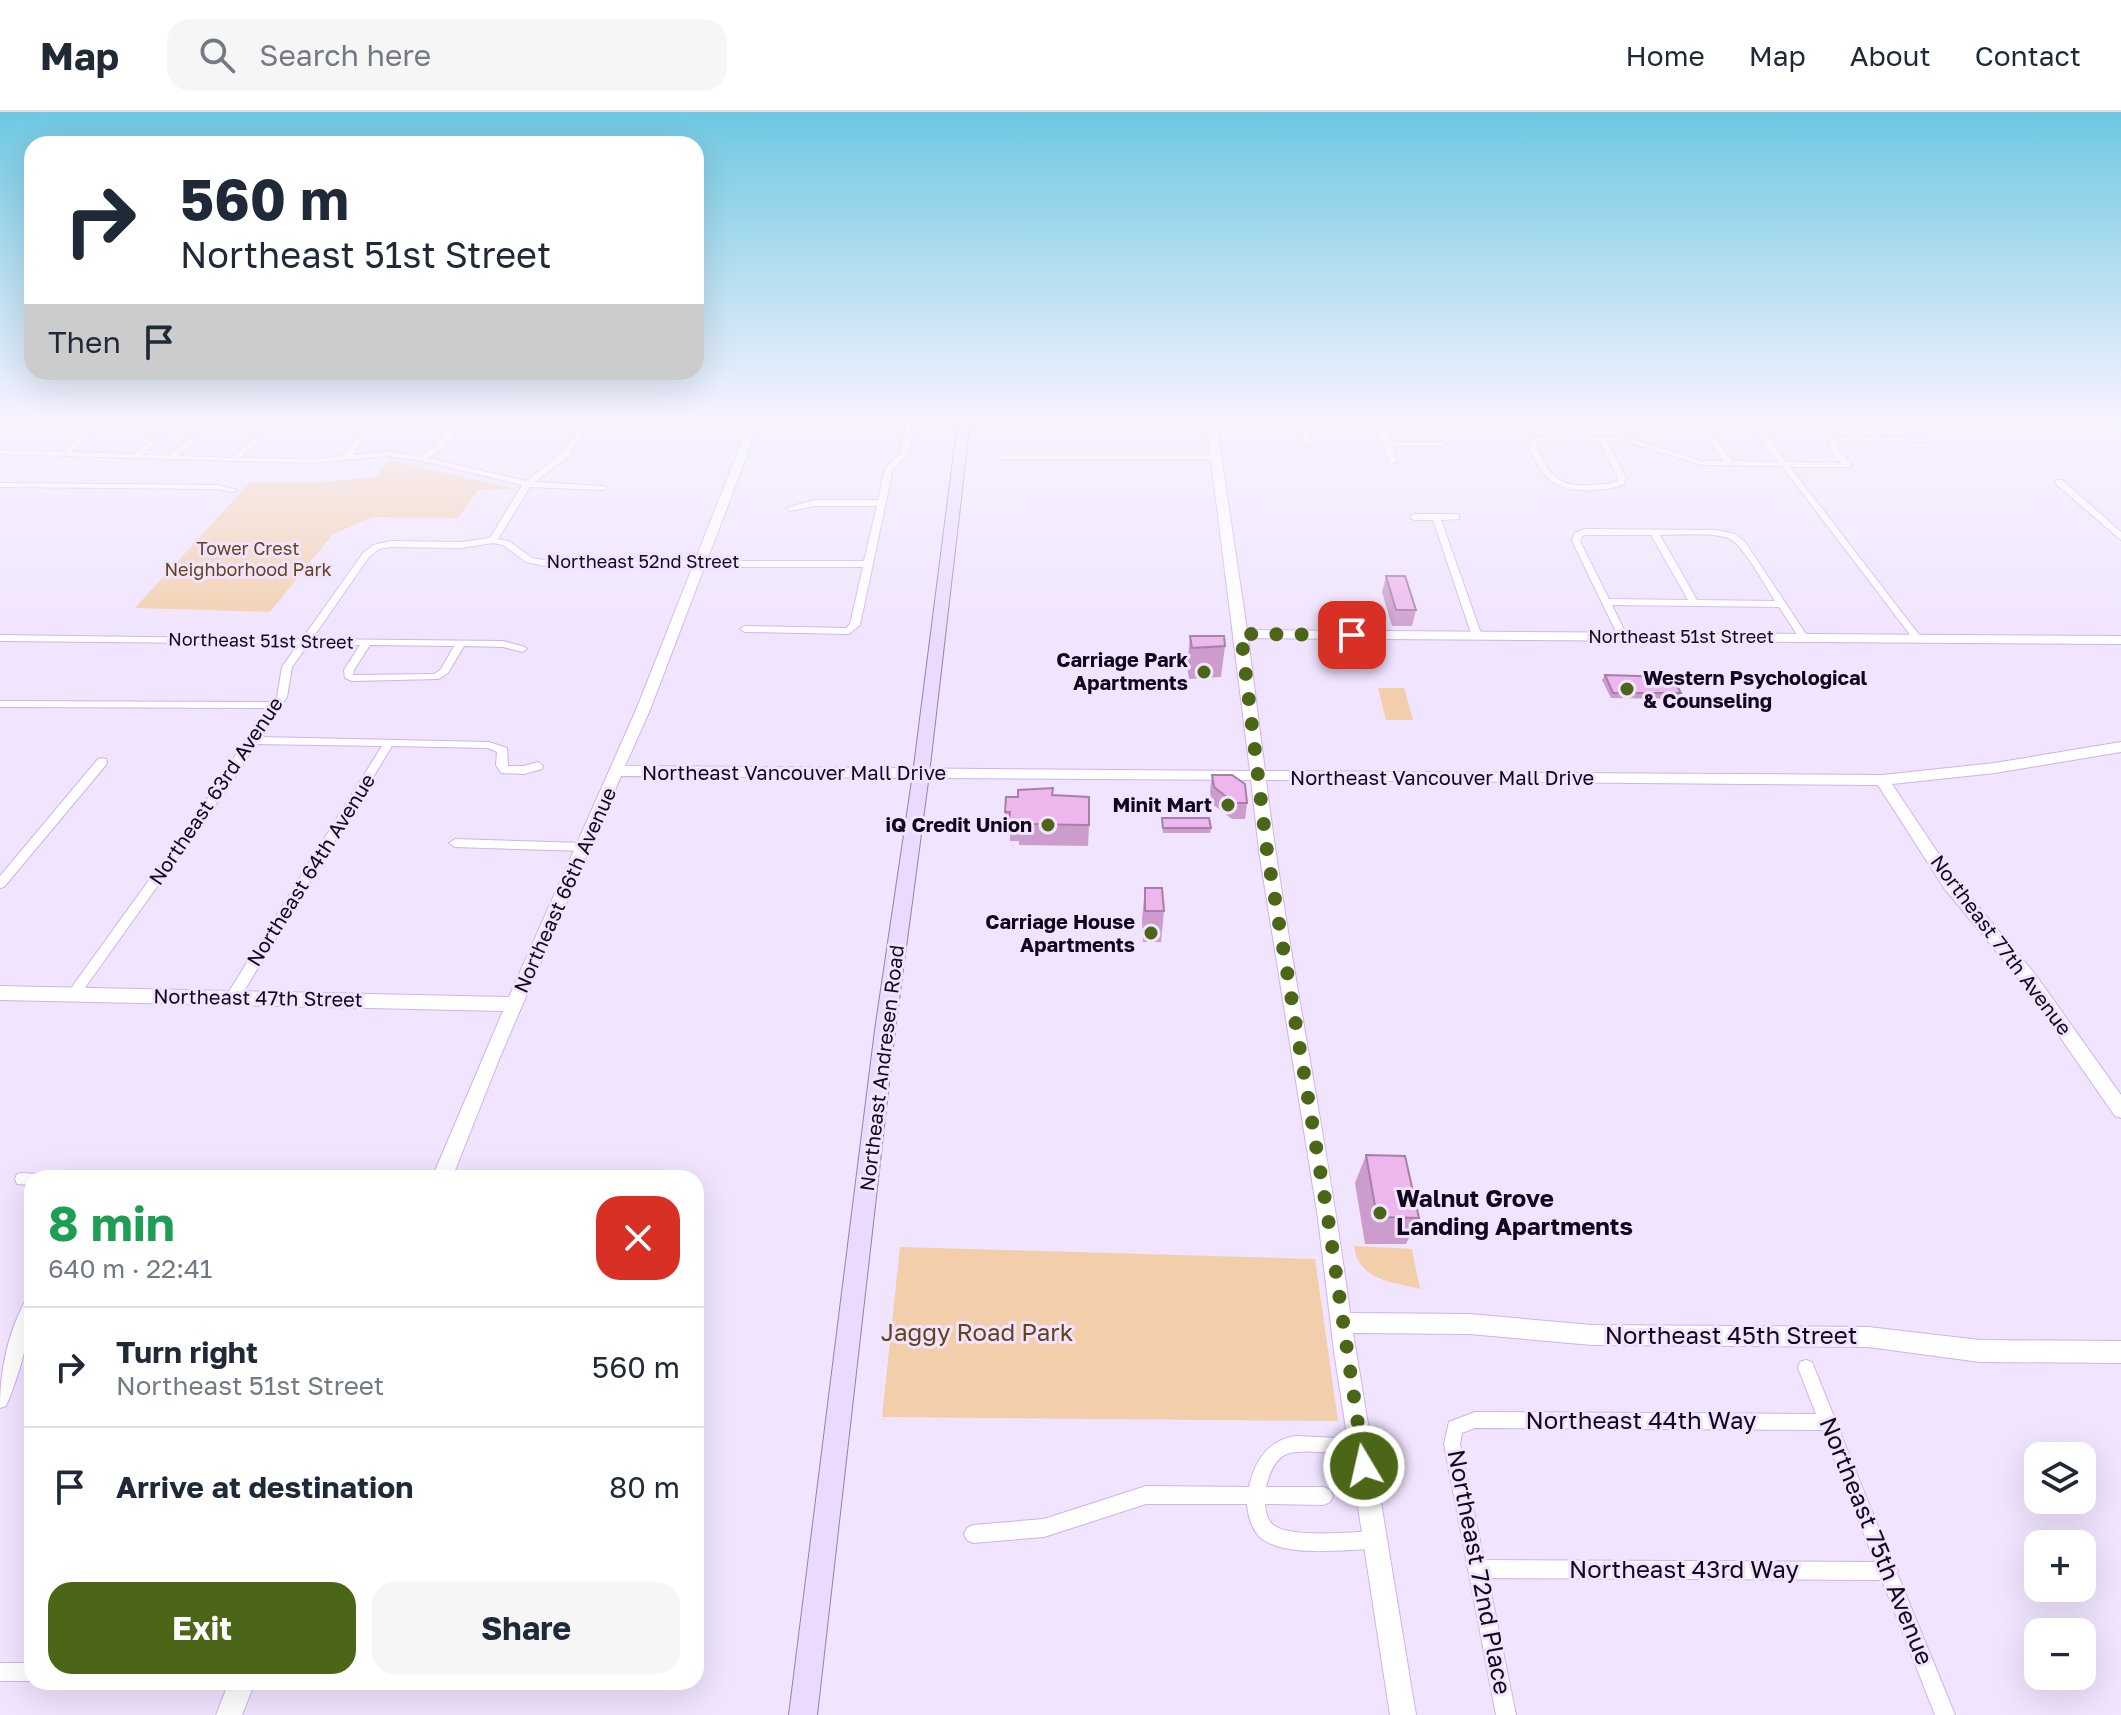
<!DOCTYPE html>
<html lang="en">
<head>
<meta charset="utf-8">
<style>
  :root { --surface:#fff; --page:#f6f6f7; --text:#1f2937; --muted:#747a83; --line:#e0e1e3; --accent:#4c6617 }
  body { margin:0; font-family:"Golos Text",sans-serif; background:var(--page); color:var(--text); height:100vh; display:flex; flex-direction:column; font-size:30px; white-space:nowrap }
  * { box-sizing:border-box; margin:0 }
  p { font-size:26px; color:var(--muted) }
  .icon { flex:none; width:44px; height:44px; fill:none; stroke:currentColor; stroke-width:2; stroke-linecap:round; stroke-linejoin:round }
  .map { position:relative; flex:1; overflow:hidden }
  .drawer { position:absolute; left:24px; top:1058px; width:680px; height:520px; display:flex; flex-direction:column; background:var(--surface); border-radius:24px; box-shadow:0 8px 32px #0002 }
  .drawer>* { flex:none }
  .hud { position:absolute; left:24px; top:24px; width:680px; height:244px; border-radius:24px; box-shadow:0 8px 32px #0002; background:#fff; color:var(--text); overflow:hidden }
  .buttons { position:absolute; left:2024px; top:1330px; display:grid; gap:16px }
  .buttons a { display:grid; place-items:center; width:72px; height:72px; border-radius:16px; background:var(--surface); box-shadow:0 8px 32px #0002; font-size:40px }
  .pin { position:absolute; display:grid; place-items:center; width:68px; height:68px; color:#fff; margin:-34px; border-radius:16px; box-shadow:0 4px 12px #0006 }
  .me { position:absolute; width:88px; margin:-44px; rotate:351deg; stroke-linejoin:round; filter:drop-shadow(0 0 6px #0008) }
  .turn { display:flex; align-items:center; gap:28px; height:168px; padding:0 24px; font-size:36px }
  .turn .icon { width:104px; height:104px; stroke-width:2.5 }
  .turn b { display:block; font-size:56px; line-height:68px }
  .then { display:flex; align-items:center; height:76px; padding:0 24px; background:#0003; gap:16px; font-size:30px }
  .round { display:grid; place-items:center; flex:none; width:84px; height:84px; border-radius:24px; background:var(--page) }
  .overview { display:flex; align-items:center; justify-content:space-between; height:136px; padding:0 24px }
  h1 { font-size:48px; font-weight:700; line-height:60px; color:#1e9e55 }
  .cta { display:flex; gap:16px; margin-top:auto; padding:16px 24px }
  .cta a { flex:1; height:92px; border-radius:24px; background:var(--accent); color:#fff; font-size:32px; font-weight:700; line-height:92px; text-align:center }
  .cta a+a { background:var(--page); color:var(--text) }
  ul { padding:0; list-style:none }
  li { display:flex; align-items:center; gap:24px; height:120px; padding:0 24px; border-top:2px solid var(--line) }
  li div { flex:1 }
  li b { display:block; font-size:30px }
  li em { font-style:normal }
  header { display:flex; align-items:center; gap:48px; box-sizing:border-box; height:112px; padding:0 40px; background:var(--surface); border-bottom:2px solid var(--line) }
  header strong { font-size:38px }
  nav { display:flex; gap:44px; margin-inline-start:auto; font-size:28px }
  .search { width:560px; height:72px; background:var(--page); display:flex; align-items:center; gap:20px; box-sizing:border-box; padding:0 28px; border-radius:24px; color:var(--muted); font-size:30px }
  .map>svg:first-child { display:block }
</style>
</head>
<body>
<header>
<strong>Map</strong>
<div class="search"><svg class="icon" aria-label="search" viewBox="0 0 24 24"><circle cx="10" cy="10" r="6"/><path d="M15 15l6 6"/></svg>Search here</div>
<nav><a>Home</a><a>Map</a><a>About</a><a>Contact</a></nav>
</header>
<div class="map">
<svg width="2121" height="1603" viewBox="0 0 2121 1603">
  <rect width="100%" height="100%" fill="#f0e4fe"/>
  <!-- green -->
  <path fill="#f2ceab" d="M389 348 515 377 478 378 458 406 372 405 332 423 270 500 135 496 250 370 311 371 376 365Z
    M1378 576H1404L1413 608H1386Z
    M1354 1134 1412 1137 1420 1177C1392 1170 1358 1168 1354 1134Z
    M900 1135 1315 1147 1338 1309 882 1305Z"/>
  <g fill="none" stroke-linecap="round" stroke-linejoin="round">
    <defs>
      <path id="street" d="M272 309H281L273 315 269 313Z
        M371 309H379L352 343 388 340 420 344 436 333 455 309H463L442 337 428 346 526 369 562 341 584 309H592L568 345 535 370 602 374H605V378L530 375 498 427 509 429 532 446 550 449H864L877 394H814L790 399 786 396 814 388H878L885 356 900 342 907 309H915L908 343 893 357 860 513 849 522 745 520 740 517 745 514 846 516 850 512 863 455H550L526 450 503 433 493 431 461 436 391 435 379 437 369 445 312 527 503 529 525 535 527 537 522 540 503 535 464 534 448 561 439 567 352 569 345 566 344 558 360 533H308L292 555 287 585 260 625 489 630 507 636 508 654H524L538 650 543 654 542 657 524 662 501 661 496 653 497 640 488 636 392 634 238 889H228L227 885 228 881 382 634 255 632 238 661 77 887H69L67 883 69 879 229 657 235 644 269 596 0 595V589L274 590 277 585 282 555 298 532 0 529V523L302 527 363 441 373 433 391 429 461 430 490 426 522 373 422 349 388 344 312 351 0 342V338L63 340 95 313H98V317L72 340 134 342 157 323 161 325 143 343H169L192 324H195V328L178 344 232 346 256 324 260 326 241 346 312 347 343 344ZM370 533 454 534 441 557 434 562 353 563 354 558Z
        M1304 309H1319L1306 314 1313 331 1312 333H1306L1299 315H1212L1208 313 1212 311 1295 312Z
        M1375 309H1383L1390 330H1442L1446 332 1442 334H1392L1397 350 1390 352Z
        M1747 309H1755L1786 350 1841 351 1829 336 1831 329 1841 325 1930 326V330H1927L1843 329 1838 332 1837 336 1851 351V355H1790L1920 524V528H1914L1782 354 1701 353 1625 329H1607L1626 365 1624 372C1613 377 1604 377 1592 378 1554 380 1544 367 1528 335L1533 326 1545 324 1626 325 1702 349H1724L1710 330 1714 328H1717L1732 349 1778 350ZM1545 328 1599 329 1618 365 1617 369C1609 373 1600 372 1591 373 1557 375 1550 363 1536 335L1539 330Z
        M997 343H1217L1221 345 1217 347H1000L996 345Z
        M2056 368H2062L2121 420V428L2056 372Z
        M0 371 217 373 237 378 233 380 217 377 0 375Z
        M1456 402 1459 403V407L1441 408 1482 524 1477 527 1472 524 1433 408H1414L1410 405 1414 402Z
        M1585 417 1716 418 1735 422 1745 430 1808 525 1806 527H1800L1779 495 1612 493 1627 524 1625 526H1619L1572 429 1575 421ZM1586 423H1651L1688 488 1609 487 1580 429 1582 424ZM1660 423C1676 423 1717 420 1730 427 1743 433 1766 475 1775 489L1697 488Z
        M102 646 106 647 107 650 106 653 4 775 0 776V764L98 647Z
        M455 727 584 731 590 735 584 739 455 735 449 731Z
        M22 1061 37 1062 39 1066H32V1073L17 1072 15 1067 17 1062Z
        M32 1183C32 1217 20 1263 6 1294L0 1296C0 1259 8 1219 27 1186Z
        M1806 1248 1812 1250 1893 1452 1898 1459 1897 1461 1955 1603H1935L1882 1468 1488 1466 1516 1603H1496L1444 1332 1449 1310 1475 1300 1816 1302 1798 1256 1800 1250ZM1475 1316 1823 1318 1875 1450 1484 1448 1460 1332 1462 1321Z
        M1296 1324 1360 1327 1366 1329 1368 1335 1366 1341 1360 1343C1342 1343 1302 1336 1287 1342 1274 1347 1269 1363 1266 1375H1324L1330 1378 1333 1384 1330 1390 1324 1393 1265 1392C1266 1401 1267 1409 1275 1414 1292 1426 1353 1420 1376 1419L1382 1422 1385 1428 1382 1434 1376 1437C1345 1437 1288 1446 1262 1427 1252 1419 1248 1404 1247 1392H1146L1044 1425 973 1431 967 1428 964 1422 967 1416 973 1413 1044 1407 1146 1374 1249 1375C1255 1348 1268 1328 1296 1324Z
        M0 1551H32V1569H0Z"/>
      <path id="secondary" d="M750 309H760L650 598 625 654 1250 659 1206 309H1216L1247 518 2121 524V532L1248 526 1265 659 1882 663 1995 651 2121 630V640L1995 661 1892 672 1956 768 2035 862 2121 983V1006L2115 1004 2023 872 1944 776 1878 673 1266 668C1288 847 1327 1023 1350 1201L1469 1202 1592 1213 1868 1215 1980 1228 2121 1229V1251L1980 1250 1868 1235 1592 1233 1469 1222 1353 1221 1416 1603H1390L1334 1239 1318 1106 1259 739 1251 668 621 664 500 945 452 1066H432L503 899 0 888V874L509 885 636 598Z
        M2105 309H2116L2121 314V322Z
        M229 1570H255L242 1603H216Z"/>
      <path id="primary" d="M958 309H970L929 662 895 918 817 1603H789L875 918 913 662Z"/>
    </defs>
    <!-- street casing -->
    <use href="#street" stroke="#d0b1f1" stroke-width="2"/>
    <!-- secondary casing -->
    <use href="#secondary" stroke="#d0b1f1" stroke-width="2"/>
    <!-- primary casing -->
    <use href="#primary" stroke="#9680ae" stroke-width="2"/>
    <!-- street -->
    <use href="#street" fill="#fff" fill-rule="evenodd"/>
    <!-- secondary -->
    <use href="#secondary" fill="#fff" fill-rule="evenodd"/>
    <!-- primary -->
    <use href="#primary" fill="#ebdafd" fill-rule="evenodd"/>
  </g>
  <!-- wall -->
  <path fill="#cc9dcc" d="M1386 464 1416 498 1412 514H1392L1382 480Z
    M1190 524 1225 534 1221 565 1189 567 1187 555Z
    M1605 563 1681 581 1678 587 1611 586 1602 568Z
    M1212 663 1247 691 1245 707H1232L1211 691 1210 679Z
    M1053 683 1089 713 1088 734 1019 733V729H1010V721H1006L1005 700Z
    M1162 706 1211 716 1210 721H1163Z
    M1145 776 1164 799 1161 830H1143L1142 807Z
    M1366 1043 1419 1106 1406 1132H1365L1355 1071Z"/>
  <!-- building -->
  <path fill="#edb7ed" stroke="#a680a6" stroke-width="2" d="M1386 464H1405L1416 498H1396Z
    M1190 524H1224L1225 534 1192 536Z
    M1605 563 1672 565 1681 581H1613Z
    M1212 663H1232L1245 672 1247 691H1234L1214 675Z
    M1053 676 1052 683 1089 685V713L1018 712V708H1009L1010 700H1005L1006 685H1018V678Z
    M1162 706H1209L1211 716H1163Z
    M1145 776H1162L1164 799H1145Z
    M1366 1043 1405 1044 1419 1106 1377 1105Z"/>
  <!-- sky -->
  <linearGradient id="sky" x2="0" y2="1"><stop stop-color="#6ec8e2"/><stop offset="0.58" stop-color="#f8f3ff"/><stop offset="1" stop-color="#f8f3ff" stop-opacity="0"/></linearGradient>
  <rect width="2121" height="534" fill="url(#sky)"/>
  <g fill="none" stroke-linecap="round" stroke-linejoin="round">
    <!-- route -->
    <path stroke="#4c6617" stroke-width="14" stroke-dasharray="0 25.2" d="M1352 523 1241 522 1267 739 1328 1106 1364 1354"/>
  </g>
  <!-- markers -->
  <g fill="#4c6617" stroke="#f0e4fe" stroke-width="3">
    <circle cx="1204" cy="560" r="8"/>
    <circle cx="1627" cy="577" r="8"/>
    <circle cx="1228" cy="693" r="8"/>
    <circle cx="1048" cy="713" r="8"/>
    <circle cx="1151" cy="821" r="8"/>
    <circle cx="1380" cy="1101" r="8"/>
  </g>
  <g text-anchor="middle" stroke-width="6" stroke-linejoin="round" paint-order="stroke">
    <!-- far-park labels -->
    <g font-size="18" fill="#66421a" stroke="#f0e4fe">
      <text x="248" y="443">Tower Crest<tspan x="248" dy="21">Neighborhood Park</tspan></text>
    </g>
    <!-- far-street labels -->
    <g font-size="18" fill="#12071c" stroke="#f0e4fe">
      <text x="643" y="456">Northeast 52nd Street</text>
      <text x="1681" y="531">Northeast 51st Street</text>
      <text transform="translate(261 529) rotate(1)" y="6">Northeast 51st Street</text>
    </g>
    <!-- poi labels -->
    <g font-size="20" font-weight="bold" fill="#12071c" stroke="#f0e4fe" text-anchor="end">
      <text x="1188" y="555">Carriage Park<tspan x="1188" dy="23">Apartments</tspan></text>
      <text x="1643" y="573" text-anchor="start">Western Psychological<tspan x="1643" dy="23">&amp; Counseling</tspan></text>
      <text x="1212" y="700">Minit Mart</text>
      <text x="1032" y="720">iQ Credit Union</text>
      <text x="1135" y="817">Carriage House<tspan x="1135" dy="23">Apartments</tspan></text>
    </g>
    <!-- street labels -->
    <g font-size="20" fill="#12071c" stroke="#f0e4fe">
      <text x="794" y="668">Northeast Vancouver Mall Drive</text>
      <text x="1442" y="673">Northeast Vancouver Mall Drive</text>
      <text transform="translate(216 679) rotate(-56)" y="7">Northeast 63rd Avenue</text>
      <text transform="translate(311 758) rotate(-58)" y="7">Northeast 64th Avenue</text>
      <text transform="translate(565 778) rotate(-66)" y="7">Northeast 66th Avenue</text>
      <text transform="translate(2001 833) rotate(53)" y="7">Northeast 77th Avenue</text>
      <text transform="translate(258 886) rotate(1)" y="7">Northeast 47th Street</text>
      <text transform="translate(882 956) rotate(-83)" y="7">Northeast Andresen Road</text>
    </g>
    <!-- near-poi labels -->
    <g font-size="24" font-weight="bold" fill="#12071c" stroke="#f0e4fe" text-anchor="start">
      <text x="1396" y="1095">Walnut Grove<tspan x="1396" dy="28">Landing Apartments</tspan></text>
    </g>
    <!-- near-park labels -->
    <g font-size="24" fill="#66421a" stroke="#f0e4fe">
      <text x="977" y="1229">Jaggy Road Park</text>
    </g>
    <!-- near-street labels -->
    <g font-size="24" fill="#12071c" stroke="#f0e4fe">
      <text x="1731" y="1232">Northeast 45th Street</text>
      <text x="1641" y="1317">Northeast 44th Way</text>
      <text transform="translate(1876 1429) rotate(68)" y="8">Northeast 75th Avenue</text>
      <text x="1684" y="1466">Northeast 43rd Way</text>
      <text transform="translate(1479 1460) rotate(79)" y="8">Northeast 72nd Place</text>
    </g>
  </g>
</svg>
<div class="buttons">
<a><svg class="icon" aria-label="layers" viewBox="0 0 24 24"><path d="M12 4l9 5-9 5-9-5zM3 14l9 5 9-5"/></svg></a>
<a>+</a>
<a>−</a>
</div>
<div class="pin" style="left:1352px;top:523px;background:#d93025"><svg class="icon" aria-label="arrive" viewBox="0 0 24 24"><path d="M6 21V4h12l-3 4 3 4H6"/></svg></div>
<svg class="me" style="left:1364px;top:1354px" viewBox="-20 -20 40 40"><circle r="17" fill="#4c6617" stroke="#fff" stroke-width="3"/><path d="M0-11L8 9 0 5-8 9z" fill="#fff"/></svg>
<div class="hud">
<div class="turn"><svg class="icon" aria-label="right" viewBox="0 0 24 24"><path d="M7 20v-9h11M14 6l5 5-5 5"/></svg><div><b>560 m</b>Northeast 51st Street</div></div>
<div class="then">Then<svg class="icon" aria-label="arrive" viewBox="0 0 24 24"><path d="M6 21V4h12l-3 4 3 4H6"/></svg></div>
</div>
<section class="drawer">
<div class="overview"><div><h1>8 min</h1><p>640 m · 22:41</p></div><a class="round" style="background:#d93025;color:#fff"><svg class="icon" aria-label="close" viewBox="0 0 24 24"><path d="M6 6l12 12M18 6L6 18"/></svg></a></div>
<ul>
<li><svg class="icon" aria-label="right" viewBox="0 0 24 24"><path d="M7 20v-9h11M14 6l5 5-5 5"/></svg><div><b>Turn right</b><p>Northeast 51st Street</p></div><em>560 m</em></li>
<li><svg class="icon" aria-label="arrive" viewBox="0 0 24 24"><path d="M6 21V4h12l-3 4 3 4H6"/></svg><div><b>Arrive at destination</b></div><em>80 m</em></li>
</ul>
<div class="cta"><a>Exit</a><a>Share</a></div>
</section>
</div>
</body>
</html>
